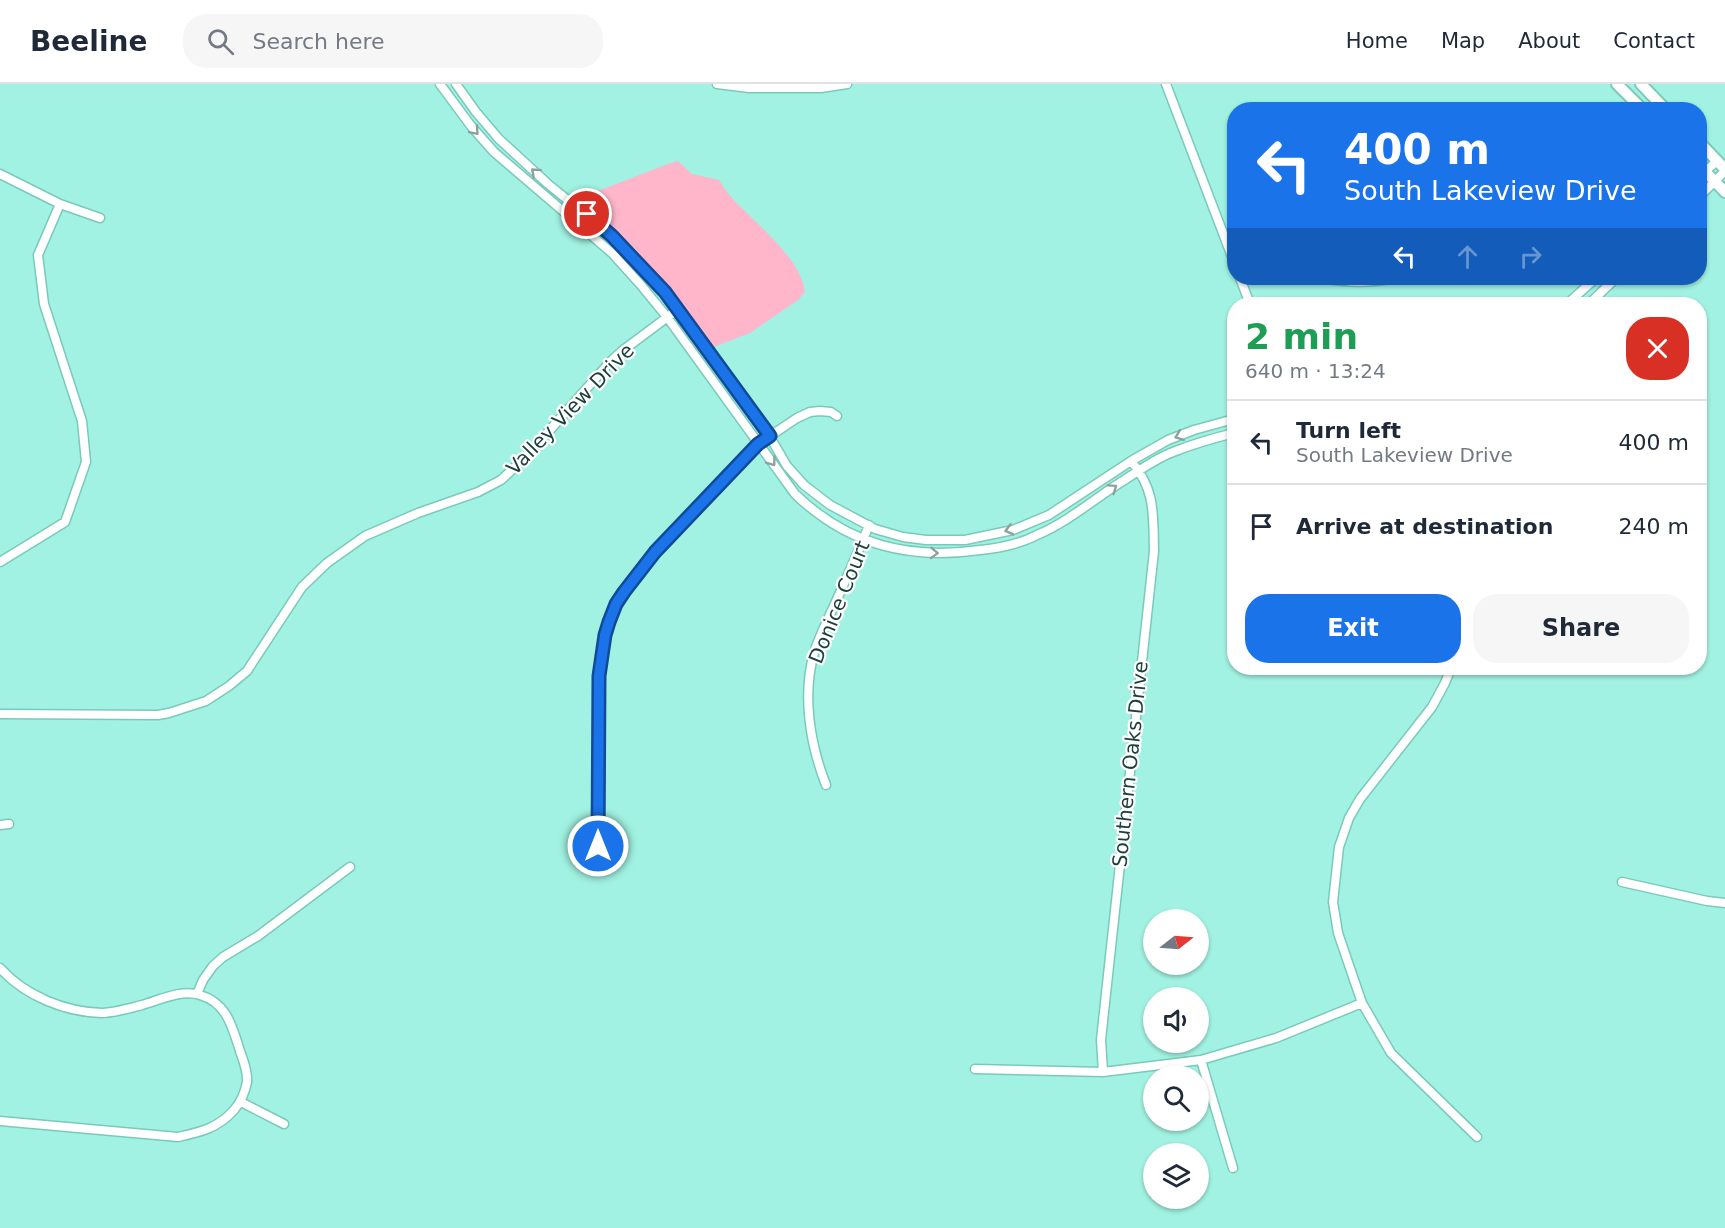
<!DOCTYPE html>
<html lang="en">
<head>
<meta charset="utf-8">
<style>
  :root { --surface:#fff; --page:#f6f6f7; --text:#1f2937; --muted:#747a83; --line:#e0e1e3; --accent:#1a73e8 }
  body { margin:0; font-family:"DejaVu Sans",sans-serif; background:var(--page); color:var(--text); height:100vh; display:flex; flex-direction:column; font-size:22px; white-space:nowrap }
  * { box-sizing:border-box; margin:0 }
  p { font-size:20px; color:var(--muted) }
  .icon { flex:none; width:33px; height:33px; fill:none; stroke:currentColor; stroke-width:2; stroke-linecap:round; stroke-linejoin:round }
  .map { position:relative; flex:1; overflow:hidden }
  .details { position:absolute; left:1227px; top:213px; width:480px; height:378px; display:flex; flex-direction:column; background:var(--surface); border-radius:24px; box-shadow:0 2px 4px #0004 }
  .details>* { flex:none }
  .top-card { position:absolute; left:1227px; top:18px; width:480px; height:183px; border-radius:24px; box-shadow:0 2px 4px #0004; background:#1a73e8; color:#fff; overflow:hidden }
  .needle { width:39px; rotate:73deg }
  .controls { position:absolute; left:1143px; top:825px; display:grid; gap:12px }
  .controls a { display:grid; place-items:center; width:66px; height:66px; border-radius:50%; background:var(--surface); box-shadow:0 2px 4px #0004; font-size:30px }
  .pin { position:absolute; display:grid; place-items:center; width:51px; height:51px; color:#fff; margin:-26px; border:3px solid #fff; border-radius:50%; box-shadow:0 2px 6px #0007 }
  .me { position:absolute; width:66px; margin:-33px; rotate:0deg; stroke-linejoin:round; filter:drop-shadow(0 0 4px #0008) }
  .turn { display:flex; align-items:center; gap:21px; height:126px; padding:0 18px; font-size:27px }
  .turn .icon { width:78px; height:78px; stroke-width:2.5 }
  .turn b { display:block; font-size:42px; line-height:51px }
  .lanes { display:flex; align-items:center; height:57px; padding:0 18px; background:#0003; justify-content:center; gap:30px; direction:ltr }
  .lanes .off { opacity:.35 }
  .round { display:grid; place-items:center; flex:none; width:63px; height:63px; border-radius:24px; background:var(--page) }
  .overview { display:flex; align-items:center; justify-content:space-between; height:102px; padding:0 18px }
  h1 { font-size:36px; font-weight:700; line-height:45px; color:#1e9e55 }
  .primary-button { display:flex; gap:12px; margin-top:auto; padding:12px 18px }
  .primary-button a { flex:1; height:69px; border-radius:24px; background:var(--accent); color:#fff; font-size:24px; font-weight:700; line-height:69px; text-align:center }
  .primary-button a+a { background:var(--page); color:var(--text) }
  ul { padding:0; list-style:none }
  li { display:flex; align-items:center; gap:18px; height:84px; padding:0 18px; border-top:2px solid var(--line) }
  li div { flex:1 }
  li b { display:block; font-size:22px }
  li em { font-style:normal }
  header { display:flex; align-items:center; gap:36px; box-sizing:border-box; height:84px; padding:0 30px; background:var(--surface); border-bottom:2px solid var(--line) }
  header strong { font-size:28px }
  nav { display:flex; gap:33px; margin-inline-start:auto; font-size:21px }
  .search { width:420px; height:54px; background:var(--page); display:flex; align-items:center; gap:15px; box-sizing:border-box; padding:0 21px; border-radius:24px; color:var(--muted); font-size:22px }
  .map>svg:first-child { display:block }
</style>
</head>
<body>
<header>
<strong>Beeline</strong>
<div class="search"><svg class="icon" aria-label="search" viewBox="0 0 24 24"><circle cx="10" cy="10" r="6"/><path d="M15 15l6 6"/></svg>Search here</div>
<nav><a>Home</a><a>Map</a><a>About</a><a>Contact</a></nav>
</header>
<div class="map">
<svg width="1725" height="1144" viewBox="0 0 1725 1144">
  <rect width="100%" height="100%" fill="#a1f2e2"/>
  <!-- green -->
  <path fill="#ffb5ca" d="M678 77 692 90 719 96C723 102 727 109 733 115 755 139 801 174 805 208L798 216 750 249 711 264C683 226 657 188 623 155 609 141 593 128 577 115L668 80Z"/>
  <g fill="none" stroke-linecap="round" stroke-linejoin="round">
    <defs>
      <path id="minor" d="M440 0 471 42 494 68 612 169 640 200 667 233 795 410C848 461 909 476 980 466 999 464 1020 460 1037 451 1070 437 1096 413 1126 395 1141 385 1157 374 1173 368 1193 360 1214 354 1234 349
        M456 0 476 28 499 55 548 100 612 152 665 208 770 353 787 382 804 401 830 421 875 445 903 453 926 456H965L1013 446 1049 431 1131 377 1168 356 1194 346 1234 335
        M717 0 749 4H821L847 0
        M1166 0 1234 178
        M0 90 60 120 100 134
        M1700 92 1717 77
        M1700 112 1725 87
        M1240 194 1250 220
        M1323 194C1350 199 1368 199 1395 194
        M1567 220 1596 194
        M1589 220 1616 194
        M0 478 65 438 86 378 82 337 44 220 38 171 60 120
        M1451 584 1445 599 1432 623 1360 715 1349 734 1339 763 1333 818 1338 849 1362 919 1391 969 1477 1053
        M0 630 158 631 169 629 206 617 229 602 247 587 302 503 327 479 365 452 418 429 478 408 501 396 527 372 610 278 622 267 677 226
        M826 701C810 660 802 612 814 569 819 553 827 537 834 522 846 495 858 469 869 441
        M0 741 9 740
        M598 762 599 592 605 551 616 520 635 493 655 468 758 360 797 334 810 328 820 327 831 328 837 332
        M1622 798 1707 817 1725 819
        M0 884C25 912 65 928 102 929 114 929 130 924 142 921 160 916 181 905 200 911 227 919 232 942 240 967 243 976 248 987 247 998 245 1008 241 1018 234 1026 218 1044 201 1048 178 1053L0 1037
        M197 910 203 896 213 882 223 873 258 852 350 783
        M1201 976 1233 1084
        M975 985 1103 988 1201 976 1276 954 1362 919
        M1103 988 1101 956 1104 928 1154 467C1153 431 1156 406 1131 377
        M241 1018 284 1040"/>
      <path id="major" d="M1617 0 1643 26
        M1641 0 1666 26
        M1700 59 1725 85
        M1700 82 1725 108"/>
    </defs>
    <!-- minor casing -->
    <use href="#minor" stroke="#79caba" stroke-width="11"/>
    <!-- major casing -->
    <use href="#major" stroke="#79caba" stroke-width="14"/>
    <!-- minor -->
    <use href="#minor" stroke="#fff" stroke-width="8"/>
    <!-- major -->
    <use href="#major" stroke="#fff" stroke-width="10"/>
  </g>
  <!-- one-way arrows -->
  <defs><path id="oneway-chevron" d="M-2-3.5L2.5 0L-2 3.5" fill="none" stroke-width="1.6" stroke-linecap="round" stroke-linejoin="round" transform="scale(1.5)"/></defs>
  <g stroke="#8ea09c">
    <use href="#oneway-chevron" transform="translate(475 47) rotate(49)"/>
    <use href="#oneway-chevron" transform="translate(535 88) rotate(-138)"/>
    <use href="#oneway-chevron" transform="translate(1179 352) rotate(159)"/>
    <use href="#oneway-chevron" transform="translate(772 378) rotate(54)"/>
    <use href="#oneway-chevron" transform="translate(1113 404) rotate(-35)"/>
    <use href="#oneway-chevron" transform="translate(1009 446) rotate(165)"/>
    <use href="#oneway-chevron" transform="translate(934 469) rotate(2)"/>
  </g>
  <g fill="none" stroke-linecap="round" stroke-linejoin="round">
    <defs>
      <path id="route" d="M587 130 612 152 665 208 770 352 758 360 655 468 624 508 616 520 609 538 605 551 599 592 598 762"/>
    </defs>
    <!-- route casing -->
    <use href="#route" stroke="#114b97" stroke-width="15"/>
    <!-- route -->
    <use href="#route" stroke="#1a73e8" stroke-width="10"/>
  </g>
  <g text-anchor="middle" stroke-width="4.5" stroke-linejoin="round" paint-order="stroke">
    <!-- street labels -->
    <g font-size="20" fill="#1e403a" stroke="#fff">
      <text transform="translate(570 325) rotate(-46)" y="7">Valley View Drive</text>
      <text transform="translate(839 518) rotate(-68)" y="7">Donice Court</text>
      <text transform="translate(1130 680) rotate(-84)" y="7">Southern Oaks Drive</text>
    </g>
  </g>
</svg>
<div class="controls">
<a><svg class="needle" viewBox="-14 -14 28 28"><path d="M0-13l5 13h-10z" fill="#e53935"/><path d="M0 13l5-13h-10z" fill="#747a83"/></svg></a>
<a><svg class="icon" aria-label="sound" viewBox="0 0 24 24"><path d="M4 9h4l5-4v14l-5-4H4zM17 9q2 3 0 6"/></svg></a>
<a><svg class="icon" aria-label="search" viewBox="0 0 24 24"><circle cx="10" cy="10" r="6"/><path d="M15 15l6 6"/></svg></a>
<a><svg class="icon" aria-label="layers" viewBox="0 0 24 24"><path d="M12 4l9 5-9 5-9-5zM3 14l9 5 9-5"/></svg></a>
</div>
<div class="pin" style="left:587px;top:130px;background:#d93025"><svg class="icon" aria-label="arrive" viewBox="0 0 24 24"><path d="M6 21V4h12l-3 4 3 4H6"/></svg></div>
<svg class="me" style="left:598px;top:762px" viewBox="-20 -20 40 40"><circle r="17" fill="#1a73e8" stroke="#fff" stroke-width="3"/><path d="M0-11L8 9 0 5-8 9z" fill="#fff"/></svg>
<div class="top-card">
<div class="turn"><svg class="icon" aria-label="left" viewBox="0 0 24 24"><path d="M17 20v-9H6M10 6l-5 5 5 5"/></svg><div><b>400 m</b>South Lakeview Drive</div></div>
<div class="lanes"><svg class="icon" aria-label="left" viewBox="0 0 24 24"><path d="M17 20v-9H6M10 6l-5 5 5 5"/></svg><svg class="icon off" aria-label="ahead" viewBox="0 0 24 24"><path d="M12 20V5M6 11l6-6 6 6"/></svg><svg class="icon off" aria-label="right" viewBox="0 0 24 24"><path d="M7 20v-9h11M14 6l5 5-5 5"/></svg></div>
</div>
<section class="details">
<div class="overview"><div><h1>2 min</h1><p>640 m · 13:24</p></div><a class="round" style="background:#d93025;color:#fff"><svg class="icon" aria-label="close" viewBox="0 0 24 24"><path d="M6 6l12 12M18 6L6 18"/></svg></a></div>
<ul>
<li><svg class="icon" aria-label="left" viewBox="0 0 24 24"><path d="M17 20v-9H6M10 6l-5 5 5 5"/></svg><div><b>Turn left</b><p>South Lakeview Drive</p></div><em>400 m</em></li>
<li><svg class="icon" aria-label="arrive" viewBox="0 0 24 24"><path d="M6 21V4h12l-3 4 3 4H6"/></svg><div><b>Arrive at destination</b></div><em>240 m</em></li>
</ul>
<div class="primary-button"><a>Exit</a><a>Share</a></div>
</section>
</div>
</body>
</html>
